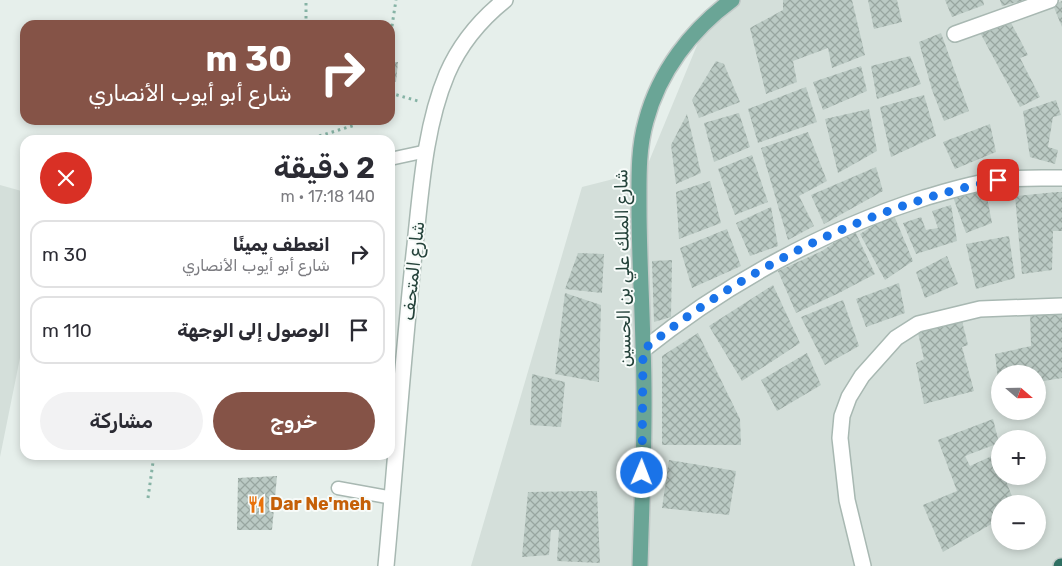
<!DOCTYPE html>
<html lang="ar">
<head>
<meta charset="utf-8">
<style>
  :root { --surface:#fff; --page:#f2f2f3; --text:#2b2b33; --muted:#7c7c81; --line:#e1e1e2; --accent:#855347 }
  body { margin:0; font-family:Rubik,Cairo,sans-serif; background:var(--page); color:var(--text); direction:rtl; height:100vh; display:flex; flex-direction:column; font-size:19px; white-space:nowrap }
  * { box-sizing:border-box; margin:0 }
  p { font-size:16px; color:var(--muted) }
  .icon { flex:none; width:28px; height:28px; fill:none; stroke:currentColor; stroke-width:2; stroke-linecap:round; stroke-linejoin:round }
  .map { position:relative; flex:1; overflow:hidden; direction:ltr }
  .panel { position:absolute; left:20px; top:135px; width:375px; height:325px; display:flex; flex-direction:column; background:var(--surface); border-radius:15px; box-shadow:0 2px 8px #0003; direction:rtl }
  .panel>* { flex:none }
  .banner { position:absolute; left:20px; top:20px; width:375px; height:105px; border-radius:15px; box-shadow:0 2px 8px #0003; direction:rtl; background:#855347; color:#fff; overflow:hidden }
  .needle { width:32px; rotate:110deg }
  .tools { position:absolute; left:991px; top:365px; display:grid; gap:10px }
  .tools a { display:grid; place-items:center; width:55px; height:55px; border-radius:50%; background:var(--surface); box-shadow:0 2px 8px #0003; font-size:25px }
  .pin { position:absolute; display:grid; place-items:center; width:42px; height:42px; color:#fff; margin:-21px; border-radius:10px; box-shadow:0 2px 8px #0006 }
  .me { position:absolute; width:55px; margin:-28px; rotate:1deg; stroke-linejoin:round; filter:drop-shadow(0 0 4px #0008) }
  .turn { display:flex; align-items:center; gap:18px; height:105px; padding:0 20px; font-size:22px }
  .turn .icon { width:65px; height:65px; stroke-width:2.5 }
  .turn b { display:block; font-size:35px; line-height:42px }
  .round { display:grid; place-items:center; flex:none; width:52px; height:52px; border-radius:26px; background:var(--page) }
  .overview { display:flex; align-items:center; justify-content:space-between; height:85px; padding:0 20px }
  h1 { font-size:30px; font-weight:600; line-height:38px }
  .cta { display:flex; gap:10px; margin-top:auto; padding:10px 20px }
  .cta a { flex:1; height:58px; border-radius:30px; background:var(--accent); color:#fff; font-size:20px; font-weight:600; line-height:58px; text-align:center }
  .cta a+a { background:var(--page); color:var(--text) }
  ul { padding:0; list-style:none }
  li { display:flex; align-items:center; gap:15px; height:68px; margin:0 10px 8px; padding:0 10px; border:2px solid var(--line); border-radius:15px }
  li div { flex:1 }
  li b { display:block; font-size:19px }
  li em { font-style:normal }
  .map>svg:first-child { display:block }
</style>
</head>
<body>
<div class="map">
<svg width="1062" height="566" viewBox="0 0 1062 566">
  <defs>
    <pattern id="building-cross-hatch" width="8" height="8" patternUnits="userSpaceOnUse" patternTransform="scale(1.25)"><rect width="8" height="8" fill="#bbcac4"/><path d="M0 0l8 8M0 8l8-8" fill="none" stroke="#98a6a0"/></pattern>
  </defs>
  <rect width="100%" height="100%" fill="#e6efeb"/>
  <!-- built -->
  <path fill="#d4dfda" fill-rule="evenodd" d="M735 0H1062V566H471L582 187 645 171 700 38ZM1000 374H1038V411H1000ZM1000 439H1038V476H1000ZM1000 504H1038V541H1000Z
    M0 185 25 192V333L0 457Z"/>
  <!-- building -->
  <path fill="url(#building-cross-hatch)" d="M783 0H852L865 55 832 68 828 48 793 61 797 82 766 94 750 28 783 10Z
    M868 0H897L902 22 874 29Z
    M945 0H983L984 5 952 17Z
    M1000 0H1022V1L1002 6Z
    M1062 1V27L1053 5Z
    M1009 19 1028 55 1020 58 1040 97 1020 107 977 27Z
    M941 33 969 111 944 121 932 90 919 42Z
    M910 56 921 84 877 99 871 66Z
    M716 61 724 64 740 102 699 118 692 100Z
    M390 62H398L396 82H390Z
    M861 66 867 91 823 110 813 82Z
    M806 87 817 122 758 143 748 109Z
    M924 95 936 136 891 157 880 107Z
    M1056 100 1061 115 1053 117 1048 147 1058 150 1055 164 1030 157 1023 111Z
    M869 109 877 151 838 173 825 119Z
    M739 113 750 147 714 162 704 123Z
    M687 114 701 173 676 184 671 145Z
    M990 124 996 152 955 169 943 142Z
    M808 132 827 181 799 196 814 226 788 240 761 148Z
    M752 155 768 202 735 215 718 169Z
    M876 167 883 191 824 224 811 195Z
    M710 181 721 223 679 239 676 192Z
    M985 187 992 223 966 233 953 197Z
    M1057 192H1062V231H1053L1052 270 1022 274 1015 196Z
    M951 205 957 241 916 254 903 223 921 217 926 230 938 228 932 211Z
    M771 207 778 246 750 256 736 223Z
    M893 213 913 261 885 280 860 234Z
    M727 229 741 266 692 288 680 248Z
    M854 229 875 274 839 293 796 313 778 271 822 251Z
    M1009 236 1015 278 976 289 966 244Z
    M578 253 604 254 602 293 565 289Z
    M947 256 958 284 925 298 916 272Z
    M672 260 671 317 654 322 652 261Z
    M899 283 905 313 866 327 856 299Z
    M773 285 800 343 742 381 709 326Z
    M565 293 601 305 599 382 555 374Z
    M843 300 859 346 825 365 801 317Z
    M1030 312H1062V378L1038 382V374H1000L999 388 995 354 1031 346Z
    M962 321 968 345 962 347 974 391 924 404 916 363 924 359 918 333Z
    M698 333 740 419 741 445H662V356Z
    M807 353 821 385 777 411 761 380Z
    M532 374 565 382 561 427 530 425Z
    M993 419 999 443 965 456 970 466 996 454 1000 465V476H1004L1015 504H1000V519L943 552 923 505 957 491 938 440Z
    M669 460 736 471 729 515 662 508Z
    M277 476 272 530H237L238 478Z
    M597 491 600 563 557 561 559 530H551L549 555 522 557 528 492Z"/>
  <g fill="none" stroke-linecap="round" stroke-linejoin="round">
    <defs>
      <path id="lane" d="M390 159 427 151
        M338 488 393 498"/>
      <path id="street" d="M955 34 1050 0
        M643 350C725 284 824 230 924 198 948 191 973 183 998 180 1019 177 1041 178 1062 178
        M386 566C396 459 403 352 415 245 421 189 425 126 447 74 460 44 480 20 505 0
        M863 566 847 500 840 438 842 416 849 397 862 376 896 338 918 324 980 309 1062 306"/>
      <path id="primary" d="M640 566C642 493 646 420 643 347 642 300 639 254 639 207 639 178 638 149 646 121 659 72 691 30 732 0"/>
      <path id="highway" d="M1061 566H1062"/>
    </defs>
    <!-- lane casing -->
    <use href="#lane" stroke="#a8b8b2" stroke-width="15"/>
    <!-- street casing -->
    <use href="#street" stroke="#a8b8b2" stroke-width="18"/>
    <!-- primary casing -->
    <use href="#primary" stroke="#c2cac8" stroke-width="18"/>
    <!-- highway casing -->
    <use href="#highway" stroke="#c2cac8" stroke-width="18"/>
    <!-- path -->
    <path stroke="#86b3a5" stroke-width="3" stroke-dasharray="2.5 4" stroke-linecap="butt" d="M306 25V0
      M390 39 396 0
      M390 93 418 101
      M206 140H214
      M315 140 316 137 355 125V120
      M148 498 154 455"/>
    <!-- lane -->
    <use href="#lane" stroke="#fff" stroke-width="12"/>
    <!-- street -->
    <use href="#street" stroke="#fff" stroke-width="15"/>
    <!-- primary -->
    <use href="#primary" stroke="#6aa596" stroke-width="15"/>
    <!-- highway -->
    <use href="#highway" stroke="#2f6f62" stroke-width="15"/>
  </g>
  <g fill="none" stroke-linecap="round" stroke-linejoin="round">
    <!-- route -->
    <path stroke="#1a73e8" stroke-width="9" stroke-dasharray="0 16.2" d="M642 473 643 350C745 268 869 206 998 180"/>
  </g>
  <!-- icons -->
  <defs>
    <symbol id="restaurant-bare" viewBox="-9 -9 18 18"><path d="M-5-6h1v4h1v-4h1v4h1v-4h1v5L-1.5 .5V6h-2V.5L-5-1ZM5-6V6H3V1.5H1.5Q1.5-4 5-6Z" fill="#e8710a" stroke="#f7fbf9" stroke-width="2.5" paint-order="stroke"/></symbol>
  </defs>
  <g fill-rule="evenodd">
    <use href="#restaurant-bare" x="244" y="492" width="25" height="25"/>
  </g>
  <g text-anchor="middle" stroke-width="4" stroke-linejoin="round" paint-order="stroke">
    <!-- street labels -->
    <g font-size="18" fill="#24423a" stroke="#f7fbf9">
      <text transform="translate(623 268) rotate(-91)" y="6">شارع الملك علي بن الحسين</text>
      <text transform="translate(413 271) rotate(-84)" y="6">شارع المتحف</text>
    </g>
    <!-- food labels -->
    <g font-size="18" font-weight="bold" fill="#c56008" stroke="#f7fbf9" text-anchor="start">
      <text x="270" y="510">Dar Ne'meh</text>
    </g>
  </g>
</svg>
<div class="tools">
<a><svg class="needle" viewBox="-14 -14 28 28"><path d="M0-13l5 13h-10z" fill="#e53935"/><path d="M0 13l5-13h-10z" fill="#7c7c81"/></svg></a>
<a>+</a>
<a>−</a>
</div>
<div class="pin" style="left:998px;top:180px;background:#d93025"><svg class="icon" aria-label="arrive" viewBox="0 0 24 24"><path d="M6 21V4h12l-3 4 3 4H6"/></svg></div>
<svg class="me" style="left:642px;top:473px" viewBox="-20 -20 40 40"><circle r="17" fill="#1a73e8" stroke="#fff" stroke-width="3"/><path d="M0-11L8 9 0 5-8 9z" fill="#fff"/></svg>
<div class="banner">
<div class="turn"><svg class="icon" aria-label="right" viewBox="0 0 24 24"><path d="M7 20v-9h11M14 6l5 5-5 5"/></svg><div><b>30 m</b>شارع أبو أيوب الأنصاري</div></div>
</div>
<section class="panel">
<div class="overview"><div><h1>2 دقيقة</h1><p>140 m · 17:18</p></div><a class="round" style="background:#d93025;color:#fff"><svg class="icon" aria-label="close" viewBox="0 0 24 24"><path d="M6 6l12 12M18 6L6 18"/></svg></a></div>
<ul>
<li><svg class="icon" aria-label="right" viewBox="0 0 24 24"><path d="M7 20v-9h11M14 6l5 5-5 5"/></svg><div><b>انعطف يمينًا</b><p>شارع أبو أيوب الأنصاري</p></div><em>30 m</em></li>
<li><svg class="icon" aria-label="arrive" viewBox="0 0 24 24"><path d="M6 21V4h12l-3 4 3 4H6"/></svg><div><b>الوصول إلى الوجهة</b></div><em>110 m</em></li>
</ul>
<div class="cta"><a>خروج</a><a>مشاركة</a></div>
</section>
</div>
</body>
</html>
